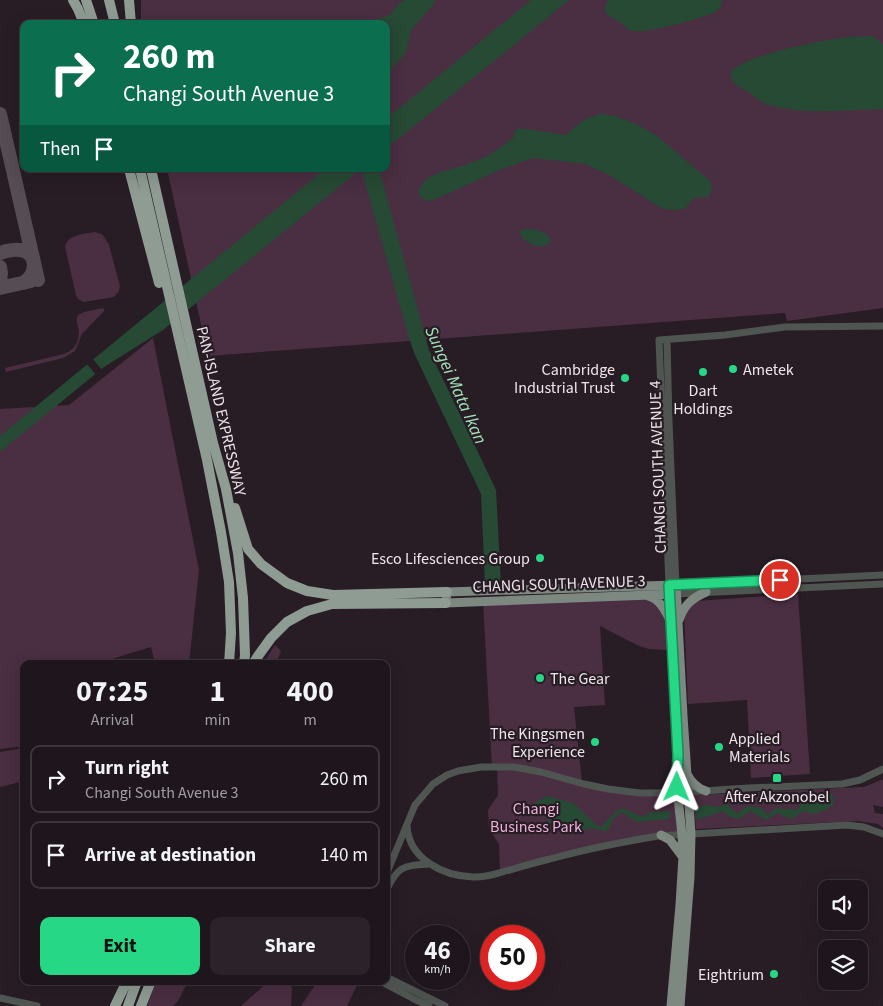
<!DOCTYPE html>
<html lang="en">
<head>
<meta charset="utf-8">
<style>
  :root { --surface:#1e161c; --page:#2b2329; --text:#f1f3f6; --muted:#a19fa3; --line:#3c353b; --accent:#26d886 }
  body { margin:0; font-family:"Source Sans 3",sans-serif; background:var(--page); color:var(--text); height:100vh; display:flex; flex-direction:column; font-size:19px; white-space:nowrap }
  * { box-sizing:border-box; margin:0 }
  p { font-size:16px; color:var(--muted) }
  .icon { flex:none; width:28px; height:28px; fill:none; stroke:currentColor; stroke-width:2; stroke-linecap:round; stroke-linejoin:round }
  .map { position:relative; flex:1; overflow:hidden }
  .details { position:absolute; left:20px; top:660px; width:370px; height:325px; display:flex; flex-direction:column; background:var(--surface); border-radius:10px; box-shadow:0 5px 20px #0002,0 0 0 1px var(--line) }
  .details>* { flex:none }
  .top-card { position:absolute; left:20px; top:20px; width:370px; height:152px; border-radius:10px; box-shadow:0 5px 20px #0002,0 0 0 1px var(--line); background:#0b6e4f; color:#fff; overflow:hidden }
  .controls { position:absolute; left:818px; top:880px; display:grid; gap:10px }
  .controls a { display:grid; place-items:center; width:50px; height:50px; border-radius:10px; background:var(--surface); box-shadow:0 5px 20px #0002,0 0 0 1px var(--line); font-size:25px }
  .speed { position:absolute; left:405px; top:925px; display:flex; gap:10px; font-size:25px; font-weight:700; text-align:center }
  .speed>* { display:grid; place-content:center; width:65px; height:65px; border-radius:50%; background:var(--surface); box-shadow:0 5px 20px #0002,0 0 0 1px var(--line); line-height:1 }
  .speed small { font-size:12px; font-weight:400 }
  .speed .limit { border:8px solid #d22; background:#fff; color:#111 }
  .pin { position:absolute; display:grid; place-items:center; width:42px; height:42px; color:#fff; margin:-21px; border:2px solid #fff; border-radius:50%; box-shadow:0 1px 5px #0007 }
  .me { position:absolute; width:55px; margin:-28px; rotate:1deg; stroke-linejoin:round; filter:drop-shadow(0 0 4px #0008) }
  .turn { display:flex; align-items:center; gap:18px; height:105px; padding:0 20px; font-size:22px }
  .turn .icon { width:65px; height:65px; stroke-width:2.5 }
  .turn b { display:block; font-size:35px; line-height:42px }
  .then { display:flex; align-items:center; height:48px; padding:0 20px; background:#0003; gap:10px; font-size:19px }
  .eta { display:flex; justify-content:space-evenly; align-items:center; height:85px; text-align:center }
  .eta b { font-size:30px; font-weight:700; line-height:35px }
  .primary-button { display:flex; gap:10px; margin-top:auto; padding:10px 20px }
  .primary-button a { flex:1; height:58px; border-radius:10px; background:var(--accent); color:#111; font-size:20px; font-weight:700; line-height:58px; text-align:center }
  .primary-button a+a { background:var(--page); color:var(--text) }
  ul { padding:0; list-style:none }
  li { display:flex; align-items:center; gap:15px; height:68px; margin:0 10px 8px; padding:0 10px; border:2px solid var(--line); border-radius:10px }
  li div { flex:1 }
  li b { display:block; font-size:19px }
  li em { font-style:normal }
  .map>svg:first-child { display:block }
</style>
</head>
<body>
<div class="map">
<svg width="883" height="1006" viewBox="0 0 883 1006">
  <rect width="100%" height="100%" fill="#281d25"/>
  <!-- green -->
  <path fill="#4a2e42" d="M141 0H883V308L787 321 785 313 208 356 167 169H386V24H141Z
    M95 232 103 235 109 245 120 286 119 291 114 297 84 302 78 299 76 295 65 247C68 234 84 234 95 232Z
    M103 308 104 309V311L82 334 75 351 63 358 6 372 5 368 64 354C74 350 79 343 79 331 78 325 75 321 78 315L84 312Z
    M153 338 199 570 189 664H155L151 647 95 664H24V746L0 749V409L69 405Z
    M798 594 810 774 751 778 747 700 688 704 684 613 697 601Z
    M651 596 670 620 669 650 649 649 639 646 600 626 605 705 574 707 582 783 594 786 678 793 682 834 658 835 500 872 499 844 489 829 488 810 498 795 497 767H492L483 601Z
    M275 645 281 651 276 664H263Z
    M24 748V781L0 787V752Z
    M881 780H883V807L873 805 875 813 883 814V828L878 824 858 821 696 829 693 795 864 787Z
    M156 981H188L178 1001 173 1006H147Z
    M269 981H287L292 988 291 1006H241Z
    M320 981H359L347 1006H301L313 988Z"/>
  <!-- water -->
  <path fill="#264a34" d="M405 0H434L435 3 411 30 406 53 386 75V24H368L377 19 390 15 399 3Z
    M531 0H569L386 149V119Z
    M608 0H722C722 4 721 7 718 10 708 18 644 34 632 31 627 30 624 25 620 22 611 17 599 14 608 0Z
    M872 36 881 42 883 45V109C849 110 815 114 782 108 776 107 769 106 763 103 758 100 753 95 748 92 739 87 732 84 730 73 741 56 819 41 841 38 851 36 862 37 872 36Z
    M601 114 615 116 636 124 656 135 710 181C713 188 712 191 708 197L694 198 685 209 672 210 661 208 611 176 585 164 533 158 497 171 436 199 427 201 421 198 418 191 426 179 440 172 462 166 488 156 513 138 514 133 519 128 566 135C580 123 582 119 601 114Z
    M325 169H379L429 350 496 490 501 584 485 585 481 494 415 355 409 338 361 169 163 330 104 367 0 452V436Z
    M524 229C535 229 543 230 550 238L551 242C542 251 524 244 520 233L521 230Z
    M819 792 832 794 834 804 826 810 813 814 804 811 791 819 777 813 766 820 750 811 739 819 730 817 723 811 697 820 696 810 704 805 719 807 727 804 737 814 747 806 761 808 767 815 776 808 797 810 805 799Z
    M548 796 575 804 595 824 601 827C621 807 615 803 642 817L651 812 670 811V819L636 822 622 812 615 817 607 831 588 828 583 832 547 824 549 819 535 813 534 803Z"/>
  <!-- pier -->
  <path fill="#281d25" d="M92 358 103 371 97 376 86 363Z"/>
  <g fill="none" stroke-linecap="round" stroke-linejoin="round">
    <!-- taxiway -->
    <path stroke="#564c54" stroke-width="14" d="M0 114 38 280
      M0 253C6 251 13 249 20 250 38 252 38 274 23 283
      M0 267 1 273 0 281
      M0 288 31 281"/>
    <!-- minor -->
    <path stroke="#4f5551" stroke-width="7" d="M667 340 669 422 676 585 883 575
      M669 585 659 340 725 335 785 327 883 326
      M676 594 883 584
      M407 826C409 859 443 876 473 877 486 878 497 873 510 870 523 866 537 862 550 859 586 849 622 842 658 836L847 825 864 827 883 834
      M386 875 415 805 433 784 447 775 458 771 481 767H514L541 772 584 784 608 789 640 793H653L688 792 748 788 842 784 860 780 883 769
      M386 891C398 866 402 866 429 864
      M386 977 445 1006
      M380 981 414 999 429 1006
      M0 998 37 1006"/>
    <!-- major -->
    <path stroke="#7c8880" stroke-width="9" d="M669 590 678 755 677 787 682 835 683 856 680 905 671 1006
      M676 594 446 603 447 592 676 585 683 716 691 834 690 877 680 1006
      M648 596C659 599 664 608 669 618
      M679 620C684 605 692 598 706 592
      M687 774C691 782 696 788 706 791
      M661 835 670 840 682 856"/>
    <!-- highway -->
    <path stroke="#8e9c93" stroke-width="10" d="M73 0 78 9 84 24
      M86 0 94 24
      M109 0 115 24
      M129 0 131 24
      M129 169 159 283
      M140 169 207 460 221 532 229 582 230 607 231 633 229 664
      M151 169 213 443 226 489 238 553 243 598 245 655 244 664
      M235 508 248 549 261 564 287 583 307 591 333 595 447 592
      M253 664 258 656 271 638 287 622 307 611 332 604 446 603
      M115 1006 127 981
      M128 1006 137 981
      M141 1006 151 981"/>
  </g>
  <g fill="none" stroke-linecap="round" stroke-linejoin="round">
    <defs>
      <path id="route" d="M677 787 678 755 669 585 780 580"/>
    </defs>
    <!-- route casing -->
    <use href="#route" stroke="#198c57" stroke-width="12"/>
    <!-- route -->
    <use href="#route" stroke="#26d886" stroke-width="9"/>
  </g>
  <!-- markers -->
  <g fill="#26d886" stroke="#281d25" stroke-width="2">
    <circle cx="733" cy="369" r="5"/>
    <circle cx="703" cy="372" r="5"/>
    <circle cx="625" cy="378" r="5"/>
    <circle cx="540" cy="558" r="5"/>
    <circle cx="540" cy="678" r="5"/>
    <circle cx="595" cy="742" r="5"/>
    <circle cx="719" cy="747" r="5"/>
    <rect x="772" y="773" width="10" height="10" rx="2.5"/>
    <circle cx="774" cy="974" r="5"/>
  </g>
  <g text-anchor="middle" stroke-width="4.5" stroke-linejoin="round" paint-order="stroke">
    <!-- poi labels -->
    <g font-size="16" fill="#ede5ea" stroke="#281d25" text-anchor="end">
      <text x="615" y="375">Cambridge<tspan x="615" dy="18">Industrial Trust</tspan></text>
      <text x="743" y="375" text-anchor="start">Ametek</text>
      <text x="703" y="396" text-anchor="middle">Dart<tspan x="703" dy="18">Holdings</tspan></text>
      <text x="530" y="564">Esco Lifesciences Group</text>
      <text x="550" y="684" text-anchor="start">The Gear</text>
      <text x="585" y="739">The Kingsmen<tspan x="585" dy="18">Experience</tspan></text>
      <text x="729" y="744" text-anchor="start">Applied<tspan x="729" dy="18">Materials</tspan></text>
      <text x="777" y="802" text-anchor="middle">After Akzonobel</text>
      <text x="764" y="980">Eightrium</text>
    </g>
    <!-- street labels -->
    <g font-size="16" fill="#ede5ea" stroke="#281d25">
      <text transform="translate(222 411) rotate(77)" y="6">PAN-ISLAND EXPRESSWAY</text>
      <text transform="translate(657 467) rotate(-92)" y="6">CHANGI SOUTH AVENUE 4</text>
      <text transform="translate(559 583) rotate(-2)" y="6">CHANGI SOUTH AVENUE 3</text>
    </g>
    <!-- park labels -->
    <g font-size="16" fill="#ecb2db" stroke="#281d25">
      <text x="536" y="814">Changi<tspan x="536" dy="18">Business Park</tspan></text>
    </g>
    <!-- water labels -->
    <g font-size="18" font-style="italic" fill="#a1e1b9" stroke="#281d25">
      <text transform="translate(456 385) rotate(66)" y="6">Sungei Mata Ikan</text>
    </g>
  </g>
</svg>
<div class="controls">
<a><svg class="icon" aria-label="sound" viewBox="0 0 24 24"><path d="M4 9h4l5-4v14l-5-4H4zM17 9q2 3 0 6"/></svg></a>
<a><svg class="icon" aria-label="layers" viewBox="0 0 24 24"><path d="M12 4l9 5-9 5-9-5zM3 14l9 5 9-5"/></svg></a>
</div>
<div class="speed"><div>46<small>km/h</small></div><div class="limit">50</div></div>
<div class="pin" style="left:780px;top:580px;background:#d93025"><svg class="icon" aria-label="arrive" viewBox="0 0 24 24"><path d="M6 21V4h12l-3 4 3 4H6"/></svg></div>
<svg class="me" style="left:677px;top:787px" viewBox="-20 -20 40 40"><path d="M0-17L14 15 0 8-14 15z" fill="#26d886" stroke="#fff" stroke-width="4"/></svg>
<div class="top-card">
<div class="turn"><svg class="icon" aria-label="right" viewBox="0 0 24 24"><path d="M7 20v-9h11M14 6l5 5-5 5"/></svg><div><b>260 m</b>Changi South Avenue 3</div></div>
<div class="then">Then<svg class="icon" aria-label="arrive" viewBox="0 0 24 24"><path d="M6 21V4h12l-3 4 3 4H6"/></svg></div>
</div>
<section class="details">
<div class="eta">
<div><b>07:25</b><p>Arrival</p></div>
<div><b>1</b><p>min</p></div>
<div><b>400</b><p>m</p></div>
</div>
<ul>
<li><svg class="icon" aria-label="right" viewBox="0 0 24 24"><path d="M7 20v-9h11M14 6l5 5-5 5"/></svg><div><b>Turn right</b><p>Changi South Avenue 3</p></div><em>260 m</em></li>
<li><svg class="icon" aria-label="arrive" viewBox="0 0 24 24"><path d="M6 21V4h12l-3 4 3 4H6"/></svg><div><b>Arrive at destination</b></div><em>140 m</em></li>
</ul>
<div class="primary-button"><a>Exit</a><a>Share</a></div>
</section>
</div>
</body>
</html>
